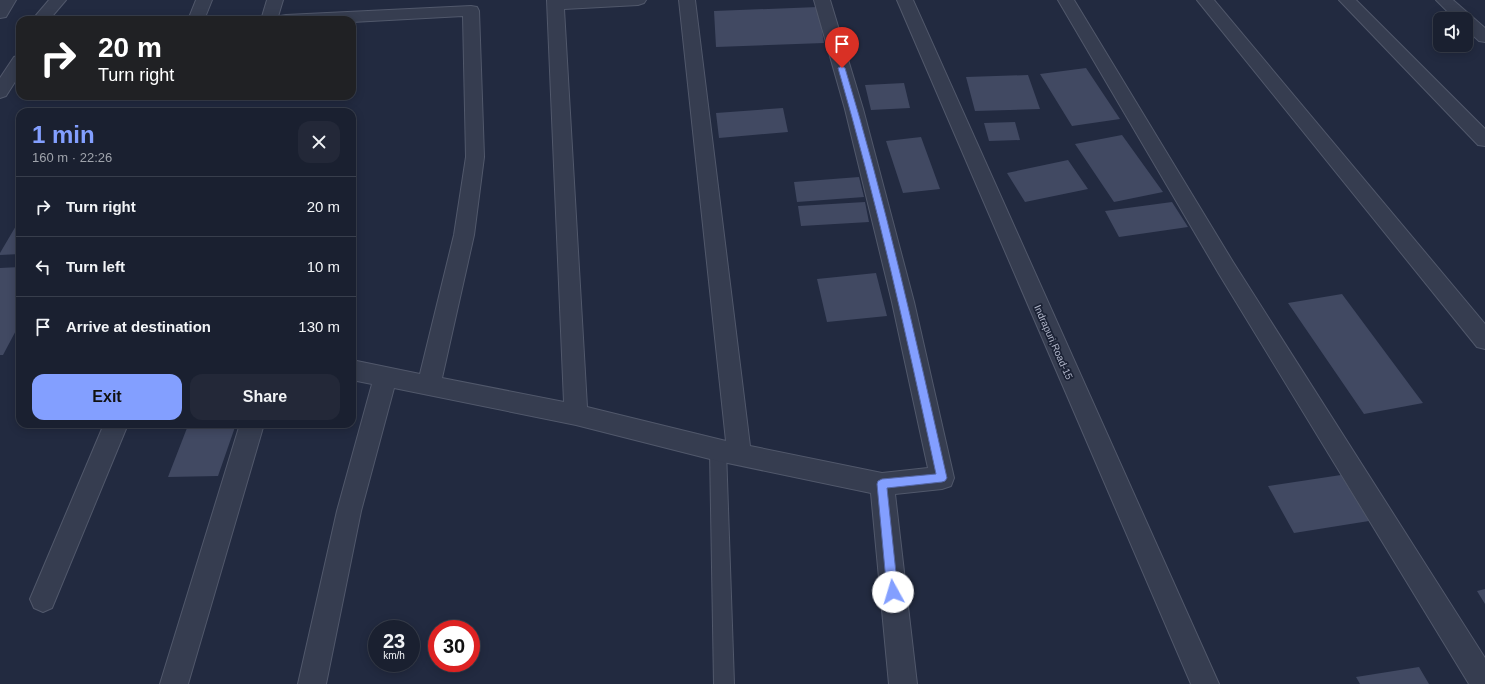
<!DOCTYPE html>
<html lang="en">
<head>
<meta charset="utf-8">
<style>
  :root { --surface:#1a2030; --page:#232838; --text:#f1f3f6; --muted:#9fa3ab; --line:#383e4c; --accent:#839fff }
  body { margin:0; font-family:Helvetica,sans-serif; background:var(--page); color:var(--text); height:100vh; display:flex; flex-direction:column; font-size:15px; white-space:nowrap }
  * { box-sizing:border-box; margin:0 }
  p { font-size:13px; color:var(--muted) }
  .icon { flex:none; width:22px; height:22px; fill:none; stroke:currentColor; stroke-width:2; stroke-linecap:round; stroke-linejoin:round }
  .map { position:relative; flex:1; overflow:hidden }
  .side { position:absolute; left:16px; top:108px; width:340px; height:320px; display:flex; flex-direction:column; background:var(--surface); border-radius:12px; box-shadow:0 2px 10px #0003,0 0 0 1px var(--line) }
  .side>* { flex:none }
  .hud { position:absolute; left:16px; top:16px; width:340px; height:84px; border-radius:12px; box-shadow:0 2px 10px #0003,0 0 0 1px var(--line); background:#202124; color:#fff; overflow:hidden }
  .controls { position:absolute; left:1433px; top:12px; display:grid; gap:8px }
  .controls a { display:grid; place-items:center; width:40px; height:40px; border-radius:8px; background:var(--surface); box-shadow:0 2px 10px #0003,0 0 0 1px var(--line); font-size:20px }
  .speed { position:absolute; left:368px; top:620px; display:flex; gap:8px; font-size:20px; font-weight:700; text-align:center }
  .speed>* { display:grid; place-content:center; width:52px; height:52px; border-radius:50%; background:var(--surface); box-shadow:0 2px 10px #0003,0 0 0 1px var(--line); line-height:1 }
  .speed small { font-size:10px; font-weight:400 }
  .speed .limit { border:6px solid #d22; background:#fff; color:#111 }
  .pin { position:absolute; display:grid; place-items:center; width:34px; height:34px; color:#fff; margin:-41px -17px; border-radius:50% 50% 50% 0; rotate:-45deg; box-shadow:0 0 4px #0007 }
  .pin .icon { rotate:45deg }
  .me { position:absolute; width:44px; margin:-22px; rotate:354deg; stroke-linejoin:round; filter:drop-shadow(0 0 3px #0008) }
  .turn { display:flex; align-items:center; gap:14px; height:84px; padding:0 16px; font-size:18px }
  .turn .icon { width:52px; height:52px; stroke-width:2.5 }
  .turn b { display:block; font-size:28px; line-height:34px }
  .round { display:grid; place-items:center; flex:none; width:42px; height:42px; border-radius:12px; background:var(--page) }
  .summary { display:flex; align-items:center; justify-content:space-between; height:68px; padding:0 16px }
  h1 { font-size:24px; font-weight:700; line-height:30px; color:var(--accent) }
  .action { display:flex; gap:8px; margin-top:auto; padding:8px 16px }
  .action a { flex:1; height:46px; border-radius:12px; background:var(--accent); color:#111; font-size:16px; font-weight:700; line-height:46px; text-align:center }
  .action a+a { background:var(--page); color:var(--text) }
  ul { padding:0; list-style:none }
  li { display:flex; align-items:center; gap:12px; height:60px; padding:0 16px; border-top:1px solid var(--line) }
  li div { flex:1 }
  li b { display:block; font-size:15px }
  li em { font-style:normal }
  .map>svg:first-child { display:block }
</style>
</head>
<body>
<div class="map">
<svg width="1485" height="684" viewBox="0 0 1485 684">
  <rect width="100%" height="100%" fill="#222a40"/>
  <!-- building -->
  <path fill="#414962" d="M818 7 824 43 716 47 714 11Z
    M1086 68 1120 119 1072 126 1040 74Z
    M1028 75 1040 109 975 111 966 77Z
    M904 83 910 108 871 110 865 85Z
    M783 108 788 132 719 138 716 113Z
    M1015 122 1020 140 989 141 984 123Z
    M1122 135 1163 192 1114 202 1075 144Z
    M921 137 940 189 903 193 886 141Z
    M1068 160 1088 189 1025 202 1007 173Z
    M859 177 864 197 797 202 794 182Z
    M865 202 869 222 801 226 798 206Z
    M1172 202 1188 227 1119 237 1105 211Z
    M20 219V254L0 255V253Z
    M20 267V323L3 355H0V268Z
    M876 273 887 316 827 322 817 279Z
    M1342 294 1423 403 1364 414 1288 303Z
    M235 427 218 476 168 477 187 428Z
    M1341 475 1369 521 1294 533 1268 486Z
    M1485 589V604L1477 591Z
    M1419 667 1429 684H1360L1356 677Z"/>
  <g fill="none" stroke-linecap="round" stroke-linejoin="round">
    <defs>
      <path id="lane" d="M718 443 724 445 726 450 734 684H714L710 450 712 445Z"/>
      <path id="street" d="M0 0H16L6 17 0 18Z
        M49 0H66L49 20H32Z
        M196 0H212L204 20H188Z
        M267 0H283L277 20H261Z
        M547 0H646L644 3 638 5 564 9 587 407 726 441 679 0H695L750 446 882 473 928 468 892 302 845 109 814 0H830L863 109 914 302 954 478 951 486 942 489 895 494 917 684H889L871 493 718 461 576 425 394 388 361 511 326 684H298L337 511 372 384 352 380V360L420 374 454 235 466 157 463 16 352 22V20H278L280 16 286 15 471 6 477 7 479 11 484 157 474 235 442 378 564 402Z
        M897 0H913L1219 684H1191Z
        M1058 0H1074L1233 262 1485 658V684H1469L1219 274Z
        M1197 0H1214L1485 324V349L1477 347Z
        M1339 0H1356L1485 129V146L1478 145Z
        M1436 0H1453L1485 28V42L1479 41 1466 29V19H1455Z
        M20 55V74L6 96 0 98V78L14 57Z
        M104 424H128L52 608 43 612 34 608 30 599Z
        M240 424H264L188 684H160Z"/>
    </defs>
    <!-- lane casing -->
    <use href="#lane" stroke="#51586b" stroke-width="2"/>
    <!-- street casing -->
    <use href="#street" stroke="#51586b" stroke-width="2"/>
    <!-- lane -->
    <use href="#lane" fill="#363d50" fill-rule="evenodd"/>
    <!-- street -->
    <use href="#street" fill="#363d50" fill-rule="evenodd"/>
  </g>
  <!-- route -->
  <path fill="#839fff" stroke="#5567a6" d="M842 66 845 68C886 203 916 340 947 478L945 481 942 482 887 488 898 592 897 596 893 597 889 596 887 592 877 484 878 481 882 479 936 474C907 338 877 202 838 68Z"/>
  <g text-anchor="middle" stroke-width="3.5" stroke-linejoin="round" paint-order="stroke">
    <!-- street labels -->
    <g font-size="10" fill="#b3b8cb" stroke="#1b2235">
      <text transform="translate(1054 342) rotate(66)" y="4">Indrapuri,Road-15</text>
    </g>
  </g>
</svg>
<div class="controls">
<a><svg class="icon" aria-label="sound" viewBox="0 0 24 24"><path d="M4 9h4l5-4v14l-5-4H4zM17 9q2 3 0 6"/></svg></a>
</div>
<div class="speed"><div>23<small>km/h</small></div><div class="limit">30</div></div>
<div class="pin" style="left:842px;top:68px;background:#d93025"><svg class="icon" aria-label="arrive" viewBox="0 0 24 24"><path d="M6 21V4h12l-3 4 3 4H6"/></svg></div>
<svg class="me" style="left:893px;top:592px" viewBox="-20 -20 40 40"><circle r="19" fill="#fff"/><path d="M0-13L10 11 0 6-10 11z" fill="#839fff"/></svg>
<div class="hud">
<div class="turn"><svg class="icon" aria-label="right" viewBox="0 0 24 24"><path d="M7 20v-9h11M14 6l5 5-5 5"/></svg><div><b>20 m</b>Turn right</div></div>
</div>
<section class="side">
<div class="summary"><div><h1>1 min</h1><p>160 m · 22:26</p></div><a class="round"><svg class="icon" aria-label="close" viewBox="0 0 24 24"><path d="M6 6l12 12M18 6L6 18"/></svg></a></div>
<ul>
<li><svg class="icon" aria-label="right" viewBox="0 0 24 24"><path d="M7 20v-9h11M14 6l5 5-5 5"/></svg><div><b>Turn right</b></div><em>20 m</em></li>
<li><svg class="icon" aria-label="left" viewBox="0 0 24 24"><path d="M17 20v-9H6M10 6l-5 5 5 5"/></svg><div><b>Turn left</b></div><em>10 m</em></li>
<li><svg class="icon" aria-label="arrive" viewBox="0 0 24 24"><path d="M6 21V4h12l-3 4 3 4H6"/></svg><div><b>Arrive at destination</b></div><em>130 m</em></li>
</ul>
<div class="action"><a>Exit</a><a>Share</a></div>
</section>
</div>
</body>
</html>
